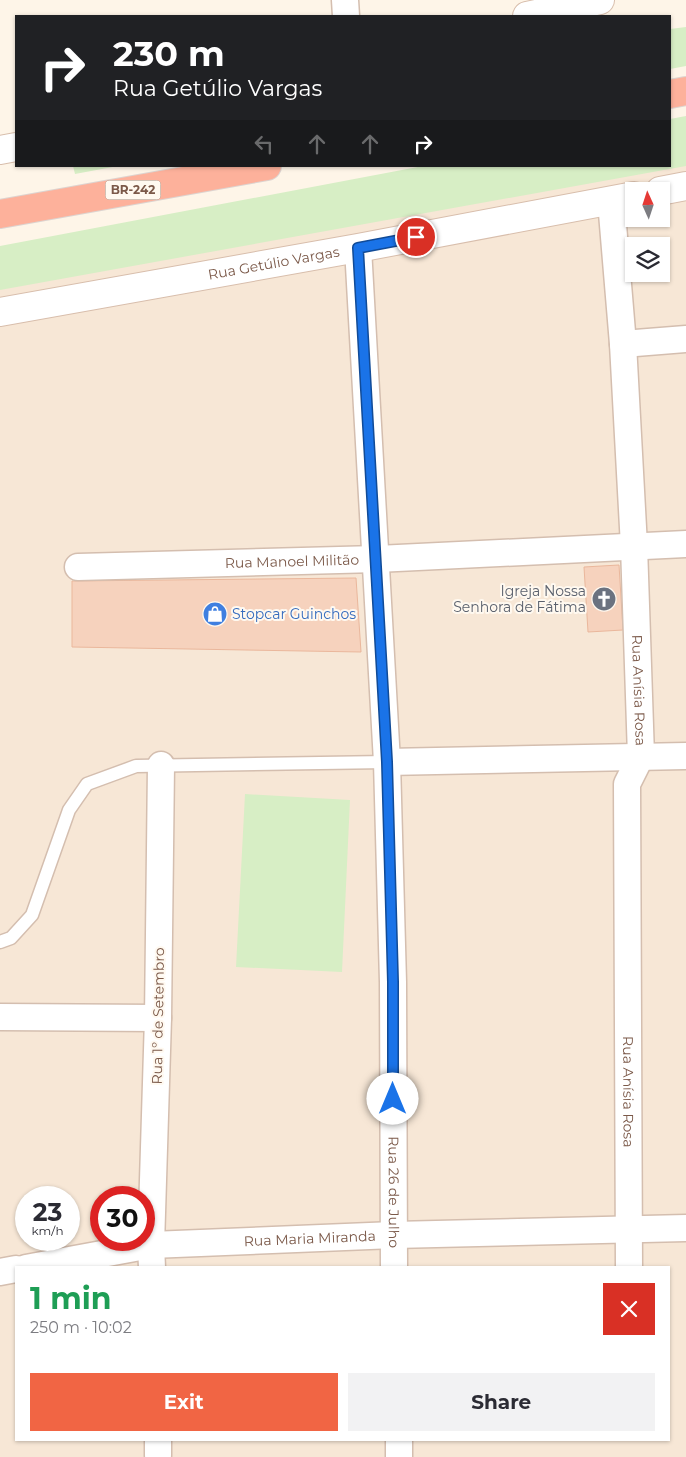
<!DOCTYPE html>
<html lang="en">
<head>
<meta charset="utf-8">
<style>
  :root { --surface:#fff; --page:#f2f2f3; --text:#2b2b33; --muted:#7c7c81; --accent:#f16544 }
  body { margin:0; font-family:Montserrat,sans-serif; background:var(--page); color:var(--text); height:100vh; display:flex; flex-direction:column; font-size:19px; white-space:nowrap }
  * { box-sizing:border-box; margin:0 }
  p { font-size:16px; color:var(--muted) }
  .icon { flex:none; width:28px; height:28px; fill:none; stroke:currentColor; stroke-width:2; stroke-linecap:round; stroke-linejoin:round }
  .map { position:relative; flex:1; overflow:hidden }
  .details { position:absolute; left:15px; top:1266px; width:655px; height:175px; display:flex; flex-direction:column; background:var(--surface); border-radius:0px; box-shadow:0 1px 4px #0004 }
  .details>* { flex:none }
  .hud { position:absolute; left:15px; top:15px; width:656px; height:152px; border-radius:0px; box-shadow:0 1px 4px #0004; background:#202124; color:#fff; overflow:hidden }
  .needle { width:32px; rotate:357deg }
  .tools { position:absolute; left:625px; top:182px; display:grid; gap:10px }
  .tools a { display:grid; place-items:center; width:45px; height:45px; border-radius:0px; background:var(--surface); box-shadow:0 1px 4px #0004; font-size:25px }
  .speed { position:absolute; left:15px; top:1186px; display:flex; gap:10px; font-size:25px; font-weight:700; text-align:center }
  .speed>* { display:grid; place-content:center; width:65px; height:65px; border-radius:50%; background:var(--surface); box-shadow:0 1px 4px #0004; line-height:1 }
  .speed small { font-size:12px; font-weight:400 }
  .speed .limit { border:8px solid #d22; background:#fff; color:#111 }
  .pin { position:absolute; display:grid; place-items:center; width:42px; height:42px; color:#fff; margin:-21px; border:2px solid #fff; border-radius:50%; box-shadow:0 1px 5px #0007 }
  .me { position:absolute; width:55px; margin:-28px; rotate:0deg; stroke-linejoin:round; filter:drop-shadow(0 0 4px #0008) }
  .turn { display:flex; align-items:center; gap:18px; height:105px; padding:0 15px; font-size:22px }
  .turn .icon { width:65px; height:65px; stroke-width:2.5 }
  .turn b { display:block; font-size:35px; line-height:42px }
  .lanes { display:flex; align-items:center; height:48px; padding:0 15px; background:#0003; justify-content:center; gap:25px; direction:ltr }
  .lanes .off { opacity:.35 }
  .round { display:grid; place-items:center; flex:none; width:52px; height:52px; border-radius:0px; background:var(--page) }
  .summary { display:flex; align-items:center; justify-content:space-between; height:85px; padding:0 15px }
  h1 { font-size:30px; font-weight:700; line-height:38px; color:#1e9e55 }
  .action { display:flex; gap:10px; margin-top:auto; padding:10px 15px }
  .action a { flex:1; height:58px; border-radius:0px; background:var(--accent); color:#fff; font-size:20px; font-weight:700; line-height:58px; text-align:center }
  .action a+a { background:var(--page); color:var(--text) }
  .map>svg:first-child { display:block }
</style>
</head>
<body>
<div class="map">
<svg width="686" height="1457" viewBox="0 0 686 1457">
  <rect width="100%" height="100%" fill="#fef5e8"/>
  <!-- residential -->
  <path fill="#f7e7d6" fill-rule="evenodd" d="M686 147V1457H0V274L670 166ZM634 191H661V219H634ZM634 246H661V274H634ZM26 1198H69V1240H26ZM101 1198H144V1240H101ZM16 1268H669V1440H16Z"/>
  <!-- green -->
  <path fill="#d7eec5" d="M686 27V66L670 69V29Z
    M686 116V166L0 290V246L423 166H670V119Z
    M73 166H118L75 174Z
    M245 794 350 800 342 972 236 967Z"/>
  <!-- building -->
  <path fill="#f6d2bd" stroke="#eab79c" d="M619 565 623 630 588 632 584 567Z
    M356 578 361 652 72 647V581Z"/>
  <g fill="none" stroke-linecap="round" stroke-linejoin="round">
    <defs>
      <path id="lane" d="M0 942 11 938 32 915 69 810 87 784 136 766 387 762"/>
      <g id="street">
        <path d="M345 0 346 16"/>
        <path id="s1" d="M611 201 623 344 634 546 641 756 627 784 629 1268"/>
        <path id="s2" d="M358 248 387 762 393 982 394 1268"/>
        <path d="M623 344 686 339"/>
        <path id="s3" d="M78 567 377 559 686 544"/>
        <path d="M387 762 686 756"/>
        <path d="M0 1017 158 1018"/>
        <path id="s4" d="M26 1268 151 1245 394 1235 686 1228"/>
        <path d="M152 1268 151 1245 158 1018 161 765"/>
        <path d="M0 1272 16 1269"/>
        <path d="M158 1440V1455"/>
        <path d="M399 1440V1457"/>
      </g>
      <g id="secondary">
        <path d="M527 16 600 0"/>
        <path d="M0 150 16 147"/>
        <path d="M660 191 686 186"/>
        <path id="s5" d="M0 312 358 248 634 196"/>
      </g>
      <path id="highway" d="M670 94 686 91
        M0 214 267 166"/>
    </defs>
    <!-- lane casing -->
    <use href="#lane" stroke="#d4beaf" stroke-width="15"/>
    <!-- street casing -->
    <use href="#street" stroke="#d4beaf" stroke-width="29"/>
    <!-- secondary casing -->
    <use href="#secondary" stroke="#d8beac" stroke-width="30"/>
    <!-- highway casing -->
    <use href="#highway" stroke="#ddd4d0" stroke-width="30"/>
    <!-- lane -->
    <use href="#lane" stroke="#fff" stroke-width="12"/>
    <!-- street -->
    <use href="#street" stroke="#fff" stroke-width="26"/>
    <!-- secondary -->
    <use href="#secondary" stroke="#fff" stroke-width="28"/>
    <!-- highway -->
    <use href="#highway" stroke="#fdb19b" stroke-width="28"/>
  </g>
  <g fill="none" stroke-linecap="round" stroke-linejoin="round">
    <defs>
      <path id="route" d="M393 1099V982L387 762 358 248 416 237"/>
    </defs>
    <!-- route casing -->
    <use href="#route" stroke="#114b97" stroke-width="12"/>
    <!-- route -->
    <use href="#route" stroke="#1a73e8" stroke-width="9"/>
  </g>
  <!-- icons -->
  <defs>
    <symbol id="church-disc" viewBox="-11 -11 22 22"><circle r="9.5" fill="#6b7280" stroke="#fff9f0"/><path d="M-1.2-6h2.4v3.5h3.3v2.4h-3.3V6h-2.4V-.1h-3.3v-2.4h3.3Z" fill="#fff"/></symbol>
    <symbol id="shop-disc" viewBox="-11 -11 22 22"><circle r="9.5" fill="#3f7fe0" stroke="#fff9f0"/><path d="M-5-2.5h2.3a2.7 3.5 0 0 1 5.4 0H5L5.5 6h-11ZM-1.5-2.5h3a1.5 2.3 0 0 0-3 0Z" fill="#fff"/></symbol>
  </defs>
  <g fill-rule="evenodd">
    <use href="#church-disc" x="590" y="585" width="28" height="28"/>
    <use href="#shop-disc" x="201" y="600" width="28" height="28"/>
  </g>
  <g text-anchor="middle" stroke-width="4" stroke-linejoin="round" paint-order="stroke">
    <!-- shield labels -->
    <rect fill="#fff9f0" stroke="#a3897b" stroke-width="1" x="105.5" y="180.5" width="55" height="19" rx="4"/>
    <g font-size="12" font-weight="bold" fill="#7b5949">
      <text x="133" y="194">BR-242</text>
    </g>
    <!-- street labels -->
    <g font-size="14" fill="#7b5949" stroke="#fff9f0">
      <text dy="5" stroke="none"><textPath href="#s5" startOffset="278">Rua Getúlio Vargas</textPath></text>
      <text dy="5" stroke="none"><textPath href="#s3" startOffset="214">Rua Manoel Militão</textPath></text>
      <text dy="5" stroke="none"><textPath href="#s1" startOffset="490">Rua Anísia Rosa</textPath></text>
      <text transform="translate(158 1016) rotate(-89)" y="5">Rua 1º de Setembro</text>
      <text dy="5" stroke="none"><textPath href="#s1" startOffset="895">Rua Anísia Rosa</textPath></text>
      <text dy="5" stroke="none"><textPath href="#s2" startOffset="945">Rua 26 de Julho</textPath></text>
      <text dy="5" stroke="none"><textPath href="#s4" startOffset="286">Rua Maria Miranda</textPath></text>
    </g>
    <!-- worship labels -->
    <g font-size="14" fill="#5b616d" stroke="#fff9f0" text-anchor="end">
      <text x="586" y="596">Igreja Nossa<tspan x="586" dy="16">Senhora de Fátima</tspan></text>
    </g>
    <!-- shop labels -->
    <g font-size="14" fill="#366cbe" stroke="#fff9f0" text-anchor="start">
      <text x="232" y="619">Stopcar Guinchos</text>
    </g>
  </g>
</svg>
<div class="tools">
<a><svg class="needle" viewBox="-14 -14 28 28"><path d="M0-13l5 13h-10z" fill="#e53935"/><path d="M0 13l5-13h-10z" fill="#7c7c81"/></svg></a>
<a><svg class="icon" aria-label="layers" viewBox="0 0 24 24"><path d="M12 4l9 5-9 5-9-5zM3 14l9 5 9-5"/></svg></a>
</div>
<div class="speed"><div>23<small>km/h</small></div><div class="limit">30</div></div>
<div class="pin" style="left:416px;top:237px;background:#d93025"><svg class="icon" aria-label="arrive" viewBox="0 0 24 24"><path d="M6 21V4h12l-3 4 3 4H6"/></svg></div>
<svg class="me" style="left:393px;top:1099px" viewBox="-20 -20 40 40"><circle r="19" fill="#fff"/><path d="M0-13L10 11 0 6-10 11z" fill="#1a73e8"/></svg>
<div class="hud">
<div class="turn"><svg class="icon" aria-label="right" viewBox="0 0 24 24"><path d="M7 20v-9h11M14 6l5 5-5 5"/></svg><div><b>230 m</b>Rua Getúlio Vargas</div></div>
<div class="lanes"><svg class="icon off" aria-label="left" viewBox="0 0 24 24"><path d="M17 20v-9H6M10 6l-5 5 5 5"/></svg><svg class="icon off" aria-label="ahead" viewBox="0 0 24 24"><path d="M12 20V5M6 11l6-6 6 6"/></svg><svg class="icon off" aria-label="ahead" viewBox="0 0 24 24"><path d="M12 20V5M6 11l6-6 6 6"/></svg><svg class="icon" aria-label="right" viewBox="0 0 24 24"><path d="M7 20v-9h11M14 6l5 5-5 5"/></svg></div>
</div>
<section class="details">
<div class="summary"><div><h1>1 min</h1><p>250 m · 10:02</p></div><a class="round" style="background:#d93025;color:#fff"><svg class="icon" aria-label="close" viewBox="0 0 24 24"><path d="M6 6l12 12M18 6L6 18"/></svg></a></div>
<div class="action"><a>Exit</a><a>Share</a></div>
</section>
</div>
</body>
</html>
